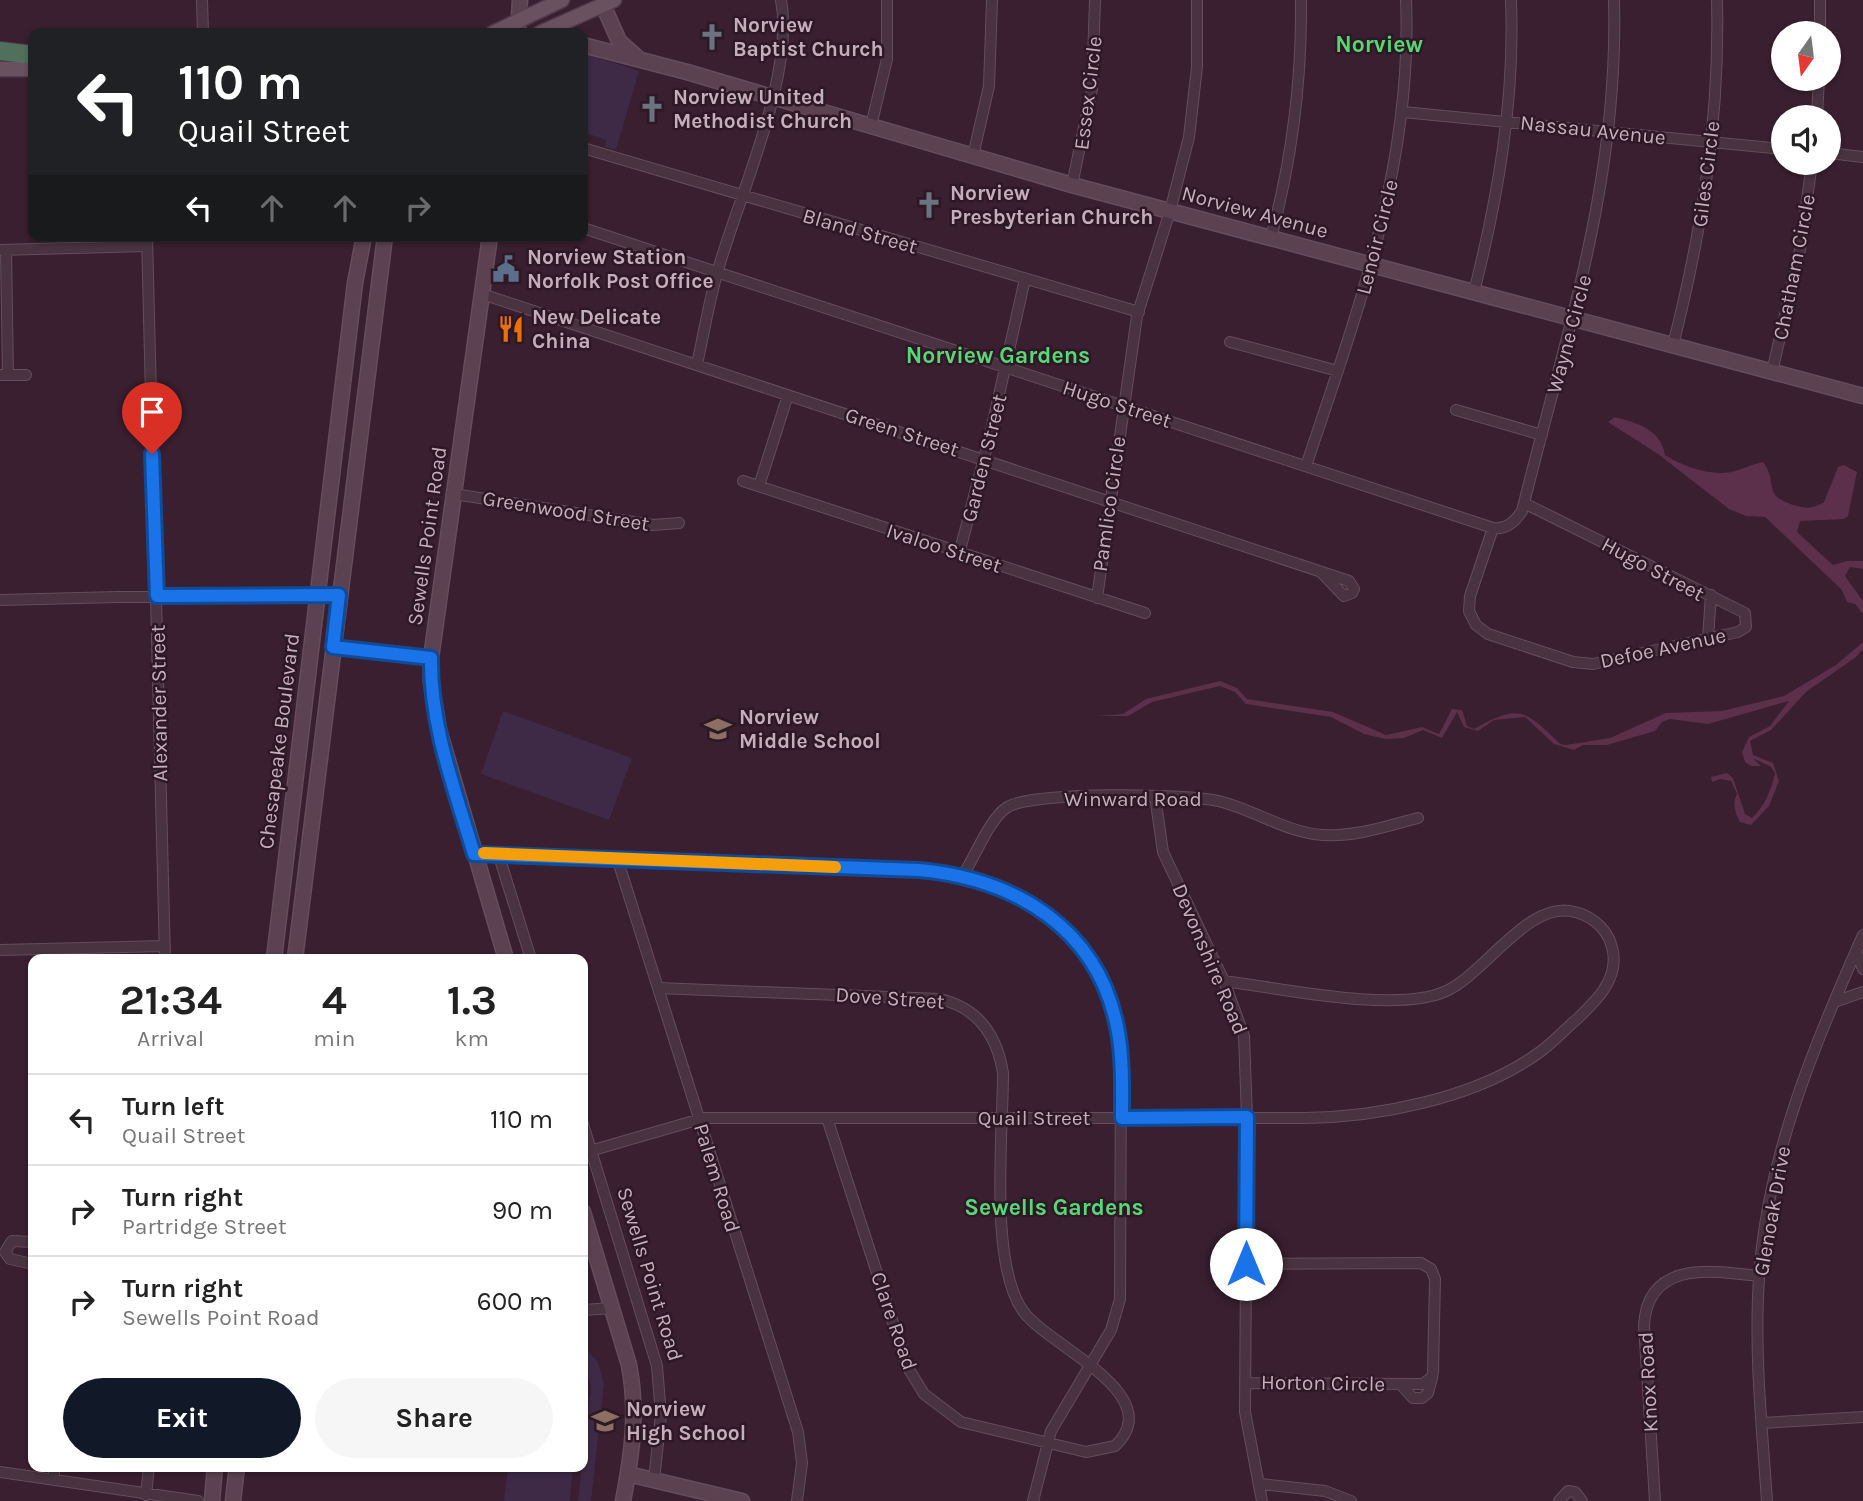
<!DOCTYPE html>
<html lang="en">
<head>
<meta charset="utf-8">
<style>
  :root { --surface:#fff; --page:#f6f6f6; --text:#222; --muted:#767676; --line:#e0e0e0; --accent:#111827 }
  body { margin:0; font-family:Karla,sans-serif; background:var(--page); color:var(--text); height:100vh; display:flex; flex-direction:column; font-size:26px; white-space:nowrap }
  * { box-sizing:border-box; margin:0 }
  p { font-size:23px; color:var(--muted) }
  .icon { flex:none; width:38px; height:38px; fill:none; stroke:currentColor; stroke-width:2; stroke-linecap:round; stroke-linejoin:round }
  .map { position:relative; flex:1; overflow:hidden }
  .sheet { position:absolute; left:28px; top:954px; width:560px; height:518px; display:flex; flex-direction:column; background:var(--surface); border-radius:14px; box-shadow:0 2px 5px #0004 }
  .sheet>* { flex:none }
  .banner { position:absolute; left:28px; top:28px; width:560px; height:214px; border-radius:14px; box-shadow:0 2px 5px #0004; background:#202124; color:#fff; overflow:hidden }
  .needle { width:46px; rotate:194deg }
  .buttons { position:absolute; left:1771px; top:21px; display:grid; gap:14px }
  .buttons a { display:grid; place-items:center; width:70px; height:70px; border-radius:50%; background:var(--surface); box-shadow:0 2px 5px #0004; font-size:35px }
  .pin { position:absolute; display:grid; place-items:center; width:60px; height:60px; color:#fff; margin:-72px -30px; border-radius:50% 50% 50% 0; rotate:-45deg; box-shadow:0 0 7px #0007 }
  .pin .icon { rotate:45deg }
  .me { position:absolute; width:77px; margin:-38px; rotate:0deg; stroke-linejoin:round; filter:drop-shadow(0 0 5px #0008) }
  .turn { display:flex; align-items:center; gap:24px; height:147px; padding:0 35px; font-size:32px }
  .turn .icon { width:91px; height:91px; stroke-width:2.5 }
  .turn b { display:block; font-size:49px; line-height:60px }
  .lanes { display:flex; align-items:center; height:66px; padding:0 35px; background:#0003; justify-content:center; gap:35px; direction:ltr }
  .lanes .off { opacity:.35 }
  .eta { display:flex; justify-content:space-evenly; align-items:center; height:119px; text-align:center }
  .eta b { font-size:42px; font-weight:700; line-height:49px }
  .button { display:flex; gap:14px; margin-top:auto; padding:14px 35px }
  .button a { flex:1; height:80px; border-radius:42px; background:var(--accent); color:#fff; font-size:28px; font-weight:700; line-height:80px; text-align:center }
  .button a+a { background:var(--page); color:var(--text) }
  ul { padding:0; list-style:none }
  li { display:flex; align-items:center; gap:21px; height:91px; padding:0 35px; border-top:2px solid var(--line) }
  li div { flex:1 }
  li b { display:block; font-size:26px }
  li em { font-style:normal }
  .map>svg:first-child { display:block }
</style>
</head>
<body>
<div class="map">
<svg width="1863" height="1501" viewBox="0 0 1863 1501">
  <rect width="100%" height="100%" fill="#391f2f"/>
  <!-- green -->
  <path fill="#3e2a47" d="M583 53 639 71 616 150 605 147 606 140 583 132Z
    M503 711 632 758 609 820 481 774Z
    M583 1345 598 1362 604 1383 591 1501H578L591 1389C589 1373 583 1362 583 1345Z
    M508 1467H573L570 1501H504Z"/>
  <!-- water -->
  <path fill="#5c2f4b" d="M1615 417C1637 423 1661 429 1665 455 1682 466 1710 476 1731 472 1741 470 1752 464 1763 462 1780 484 1759 496 1798 506 1808 509 1815 508 1824 502L1838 467 1844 465 1857 472 1848 516 1844 519 1800 521 1797 532 1833 565 1847 561H1863V569L1850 567 1845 576 1863 601V614L1855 604 1847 602 1842 590 1765 517 1746 516 1729 509 1658 454 1608 422Z
    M1863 642V649L1856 657 1806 692 1771 730 1750 741 1753 755 1773 763 1779 781 1769 806 1751 825 1740 822C1735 813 1732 804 1737 794L1731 781 1720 779 1712 782 1711 777 1727 773 1733 778 1745 814 1752 818C1765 806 1771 790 1775 773L1771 767 1753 758 1761 766H1751L1745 762 1742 752 1749 737 1770 726 1789 701 1708 724 1670 719 1662 722 1655 731 1607 745H1583L1574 750 1554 744 1525 717 1494 720 1478 731 1464 727 1457 712 1442 738 1423 730 1404 738 1385 739 1364 734 1331 717 1246 704 1235 692 1220 686 1152 702 1128 716H1096L1123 714 1146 699 1220 681 1237 688 1247 699 1333 712 1386 735 1422 727 1439 734 1452 709 1462 710 1467 726 1474 729C1520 703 1525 710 1560 744L1566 745 1610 738 1666 713 1722 711 1784 696 1836 665Z"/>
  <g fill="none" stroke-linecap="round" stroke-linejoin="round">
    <defs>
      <path id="street" d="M202 0 203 33
        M1820 0V33
        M1403 112 1783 149
        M1817 117 1819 79
        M871 126 887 59V0
        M583 148 1139 312
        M1829 153 1863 157
        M973 156 989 86 992 0
        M1072 185 1092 89 1095 0
        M583 228 1493 528C1506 530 1515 522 1522 511 1565 336 1619 184 1614 0
        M147 236 165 959
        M1271 238C1292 159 1302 82 1301 0
        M0 250 147 246
        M6 250 8 375
        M1474 292C1498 197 1515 99 1511 0
        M482 294 1349 581 1354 589 1352 593 1344 596 1321 572
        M1230 342 1338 371
        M1673 345C1702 231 1720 118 1717 0
        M697 364C704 333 709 301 718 270 739 195 795 76 781 0
        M1772 372 1800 250 1812 163
        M0 375H26
        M1456 410 1542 435
        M1306 466C1357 313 1413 164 1406 0
        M743 481 1145 613
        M759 486 788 395
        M454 494 653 525 679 523
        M1493 528 1470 596 1469 611 1476 625 1488 634 1573 662 1593 664 1738 632 1746 627 1745 613 1524 503
        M959 554 990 435 1025 279
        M1097 598 1137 316 1170 211 1189 137 1197 67V0
        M0 600 281 593 339 595
        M1708 638 1711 595
        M333 647 431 658
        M1155 796 1163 852 1224 981 1244 1036 1247 1117 1245 1412 1262 1501
        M498 853 531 959
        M474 854 939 872C1043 888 1107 949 1121 1055L1120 1299 1111 1330 1051 1431 1033 1501
        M617 858 798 1432 802 1463 797 1501
        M963 875C975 857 989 820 1006 808 1029 791 1191 793 1222 802 1256 811 1288 833 1323 835 1356 837 1387 826 1418 818
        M0 950 165 946
        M1856 951 1863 969
        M658 988 940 999C978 1008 997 1035 1003 1073 1003 1134 989 1263 1023 1311 1049 1347 1169 1394 1115 1446L1086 1452 961 1422 924 1394 907 1366 827 1118
        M1834 1002 1863 992
        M583 1124 657 1366 661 1415 654 1480
        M583 1153 704 1118H1305C1379 1117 1475 1098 1537 1054 1552 1044 1564 1030 1577 1019 1596 1001 1618 980 1613 952 1610 932 1595 917 1575 912 1528 899 1486 974 1444 992 1394 1013 1280 988 1224 981
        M33 1242 12 1241 5 1252 10 1259 33 1264
        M583 1310 612 1308
        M1246 1383 1423 1384 1432 1377 1433 1372 1435 1279 1431 1269 1421 1263 1246 1264
        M1400 1384 1413 1398H1422L1428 1393 1432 1378
        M1762 1423 1863 1417
        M0 1472 198 1501
        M53 1480 55 1466
        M1261 1484 1325 1491 1351 1501
        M146 1495 149 1466
        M1559 1501 1568 1491 1575 1492 1582 1501
        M1655 1501 1644 1325C1648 1259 1714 1271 1759 1276
        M1767 1501C1762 1427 1754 1353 1759 1278 1767 1156 1814 1046 1863 935"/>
      <path id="secondary" d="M603 5 619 41 638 58
        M518 33 520 0
        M583 45 687 72 1072 185 1863 396
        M490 236 431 658V682L439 730 506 959
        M274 959 355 283 364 236
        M295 959 385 236
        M583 1212 629 1365C638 1412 632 1454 623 1501
        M628 1474 742 1501
        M212 1501 215 1466
        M233 1501 237 1466"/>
      <path id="primary" d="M493 33 562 0
        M540 33 614 0
        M0 69H33"/>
      <path id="highway" d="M0 51 33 55"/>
    </defs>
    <!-- street casing -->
    <use href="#street" stroke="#644e5b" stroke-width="12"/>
    <!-- secondary casing -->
    <use href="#secondary" stroke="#644e5b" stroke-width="17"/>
    <!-- primary casing -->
    <use href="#primary" stroke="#503a46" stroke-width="17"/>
    <!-- highway casing -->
    <use href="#highway" stroke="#503b48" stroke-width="20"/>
    <!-- street -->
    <use href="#street" stroke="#493340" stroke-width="10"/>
    <!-- secondary -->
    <use href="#secondary" stroke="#5c4150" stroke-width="14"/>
    <!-- primary -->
    <use href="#primary" stroke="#695160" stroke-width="14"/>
    <!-- highway -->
    <use href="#highway" stroke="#506f5d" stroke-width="18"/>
  </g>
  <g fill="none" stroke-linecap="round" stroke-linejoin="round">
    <defs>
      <path id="route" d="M152 454 157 596 339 595 333 647 431 658C430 726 455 790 474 854L919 870C1016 879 1100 929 1118 1032 1123 1060 1122 1089 1122 1118L1247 1117 1246 1264"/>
    </defs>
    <!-- route casing -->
    <use href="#route" stroke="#114b97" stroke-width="18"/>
    <!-- route -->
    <use href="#route" stroke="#1a73e8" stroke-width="12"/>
    <!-- slow -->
    <path stroke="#f59e0b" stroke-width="12" d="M484 853 835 867"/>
  </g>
  <!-- icons -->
  <defs>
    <symbol id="church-bare" viewBox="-9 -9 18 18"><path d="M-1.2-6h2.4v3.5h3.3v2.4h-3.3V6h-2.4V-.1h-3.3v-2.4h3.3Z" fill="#6b7280" stroke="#2d1925" stroke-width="2.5" paint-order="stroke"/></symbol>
    <symbol id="civic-bare" viewBox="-9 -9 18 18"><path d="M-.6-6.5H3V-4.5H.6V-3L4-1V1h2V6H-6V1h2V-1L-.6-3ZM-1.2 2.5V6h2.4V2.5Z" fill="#5c6f8a" stroke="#2d1925" stroke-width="2.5" paint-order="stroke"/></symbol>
    <symbol id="restaurant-bare" viewBox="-9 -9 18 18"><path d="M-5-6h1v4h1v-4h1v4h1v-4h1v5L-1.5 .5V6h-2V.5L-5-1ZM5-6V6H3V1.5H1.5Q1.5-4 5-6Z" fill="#e8710a" stroke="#2d1925" stroke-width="2.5" paint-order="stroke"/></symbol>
    <symbol id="school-bare" viewBox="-9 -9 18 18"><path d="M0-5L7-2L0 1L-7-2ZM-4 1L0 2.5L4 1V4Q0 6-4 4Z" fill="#8d6e63" stroke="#2d1925" stroke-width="2.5" paint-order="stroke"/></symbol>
  </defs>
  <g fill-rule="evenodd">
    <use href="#church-bare" x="693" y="18" width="38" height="38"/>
    <use href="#church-bare" x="633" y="90" width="38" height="38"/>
    <use href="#church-bare" x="910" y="186" width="38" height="38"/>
    <use href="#civic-bare" x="487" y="250" width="38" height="38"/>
    <use href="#restaurant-bare" x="492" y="310" width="38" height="38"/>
    <use href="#school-bare" x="699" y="710" width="38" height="38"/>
    <use href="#school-bare" x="586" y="1402" width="38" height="38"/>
  </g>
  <g text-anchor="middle" stroke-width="5" stroke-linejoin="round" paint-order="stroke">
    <!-- poi labels -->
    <g font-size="21" font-weight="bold" fill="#c6adbc" stroke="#2d1925" text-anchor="start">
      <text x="733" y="32">Norview<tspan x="733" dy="24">Baptist Church</tspan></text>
      <text x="673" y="104">Norview United<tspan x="673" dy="24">Methodist Church</tspan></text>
      <text x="950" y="200">Norview<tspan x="950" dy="24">Presbyterian Church</tspan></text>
      <text x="527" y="264">Norview Station<tspan x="527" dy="24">Norfolk Post Office</tspan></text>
      <text x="532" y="324">New Delicate<tspan x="532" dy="24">China</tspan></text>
      <text x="739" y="724">Norview<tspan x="739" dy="24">Middle School</tspan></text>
      <text x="626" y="1416">Norview<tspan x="626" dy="24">High School</tspan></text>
    </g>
    <!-- street labels -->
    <g font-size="21" fill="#c6adbc" stroke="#2d1925">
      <text transform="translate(1088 93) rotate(-83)" y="7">Essex Circle</text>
      <text transform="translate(1593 130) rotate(6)" y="7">Nassau Avenue</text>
      <text transform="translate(1706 174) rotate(-83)" y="7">Giles Circle</text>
      <text transform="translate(1255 212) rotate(15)" y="7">Norview Avenue</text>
      <text transform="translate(860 231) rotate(16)" y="7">Bland Street</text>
      <text transform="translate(1377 237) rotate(-76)" y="7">Lenoir Circle</text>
      <text transform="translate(1794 267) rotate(-79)" y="7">Chatham Circle</text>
      <text transform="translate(1569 334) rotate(-75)" y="7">Wayne Circle</text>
      <text transform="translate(1117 404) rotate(18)" y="7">Hugo Street</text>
      <text transform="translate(902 432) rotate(18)" y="7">Green Street</text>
      <text transform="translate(984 458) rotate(-76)" y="7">Garden Street</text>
      <text transform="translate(1109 504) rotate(-82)" y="7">Pamlico Circle</text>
      <text transform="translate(566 511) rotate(9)" y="7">Greenwood Street</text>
      <text transform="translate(427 536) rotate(-82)" y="7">Sewells Point Road</text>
      <text transform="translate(944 548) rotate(18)" y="7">Ivaloo Street</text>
      <text transform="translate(1653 569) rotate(28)" y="7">Hugo Street</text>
      <text transform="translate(1663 648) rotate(-12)" y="7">Defoe Avenue</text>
      <text transform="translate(159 703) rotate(-91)" y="7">Alexander Street</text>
      <text transform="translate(279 741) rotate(-83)" y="7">Chesapeake Boulevard</text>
      <text x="1133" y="806">Winward Road</text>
      <text transform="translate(1210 959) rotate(67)" y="7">Devonshire Road</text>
      <text transform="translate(890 998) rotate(4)" y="7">Dove Street</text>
      <text x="1034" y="1125">Quail Street</text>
      <text transform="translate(717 1178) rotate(73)" y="7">Palem Road</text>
      <text transform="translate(1772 1211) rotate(-80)" y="7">Glenoak Drive</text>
      <text transform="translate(650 1274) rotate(73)" y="7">Sewells Point Road</text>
      <text transform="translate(894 1321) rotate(71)" y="7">Clare Road</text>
      <text transform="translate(1648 1382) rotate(-93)" y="7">Knox Road</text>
      <text transform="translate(1323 1383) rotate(1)" y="7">Horton Circle</text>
    </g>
    <!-- neighbourhood labels -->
    <g font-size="23" font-weight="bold" fill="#57d775" stroke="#2d1925">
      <text x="1379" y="52">Norview</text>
      <text x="998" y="363">Norview Gardens</text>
      <text x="1054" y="1215">Sewells Gardens</text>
    </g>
  </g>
</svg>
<div class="buttons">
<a><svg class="needle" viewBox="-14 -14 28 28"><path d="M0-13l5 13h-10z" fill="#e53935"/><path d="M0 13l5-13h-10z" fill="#767676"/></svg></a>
<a><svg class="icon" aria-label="sound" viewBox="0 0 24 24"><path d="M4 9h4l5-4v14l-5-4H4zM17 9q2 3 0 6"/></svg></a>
</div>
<div class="pin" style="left:152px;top:454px;background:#d93025"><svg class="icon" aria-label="arrive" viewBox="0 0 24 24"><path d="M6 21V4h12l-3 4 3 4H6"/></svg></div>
<svg class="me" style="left:1246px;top:1264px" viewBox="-20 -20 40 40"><circle r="19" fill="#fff"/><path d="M0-13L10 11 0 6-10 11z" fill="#1a73e8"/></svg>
<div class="banner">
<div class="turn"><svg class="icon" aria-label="left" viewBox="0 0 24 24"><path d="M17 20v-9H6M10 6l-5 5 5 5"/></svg><div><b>110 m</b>Quail Street</div></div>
<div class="lanes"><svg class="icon" aria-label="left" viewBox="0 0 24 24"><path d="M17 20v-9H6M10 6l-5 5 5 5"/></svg><svg class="icon off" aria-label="ahead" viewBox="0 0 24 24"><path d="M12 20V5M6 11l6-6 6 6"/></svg><svg class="icon off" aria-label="ahead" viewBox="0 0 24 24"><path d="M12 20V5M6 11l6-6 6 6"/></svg><svg class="icon off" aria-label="right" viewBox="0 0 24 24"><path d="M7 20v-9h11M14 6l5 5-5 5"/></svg></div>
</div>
<section class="sheet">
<div class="eta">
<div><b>21:34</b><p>Arrival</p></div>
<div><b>4</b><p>min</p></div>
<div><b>1.3</b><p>km</p></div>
</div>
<ul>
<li><svg class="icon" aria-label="left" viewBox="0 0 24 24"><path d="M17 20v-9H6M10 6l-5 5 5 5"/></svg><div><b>Turn left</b><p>Quail Street</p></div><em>110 m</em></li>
<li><svg class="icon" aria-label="right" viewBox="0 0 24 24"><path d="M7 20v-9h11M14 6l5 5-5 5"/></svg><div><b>Turn right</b><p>Partridge Street</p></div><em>90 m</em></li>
<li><svg class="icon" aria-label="right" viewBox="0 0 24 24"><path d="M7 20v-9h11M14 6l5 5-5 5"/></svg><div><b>Turn right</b><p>Sewells Point Road</p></div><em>600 m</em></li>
</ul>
<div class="button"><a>Exit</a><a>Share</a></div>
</section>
</div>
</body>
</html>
